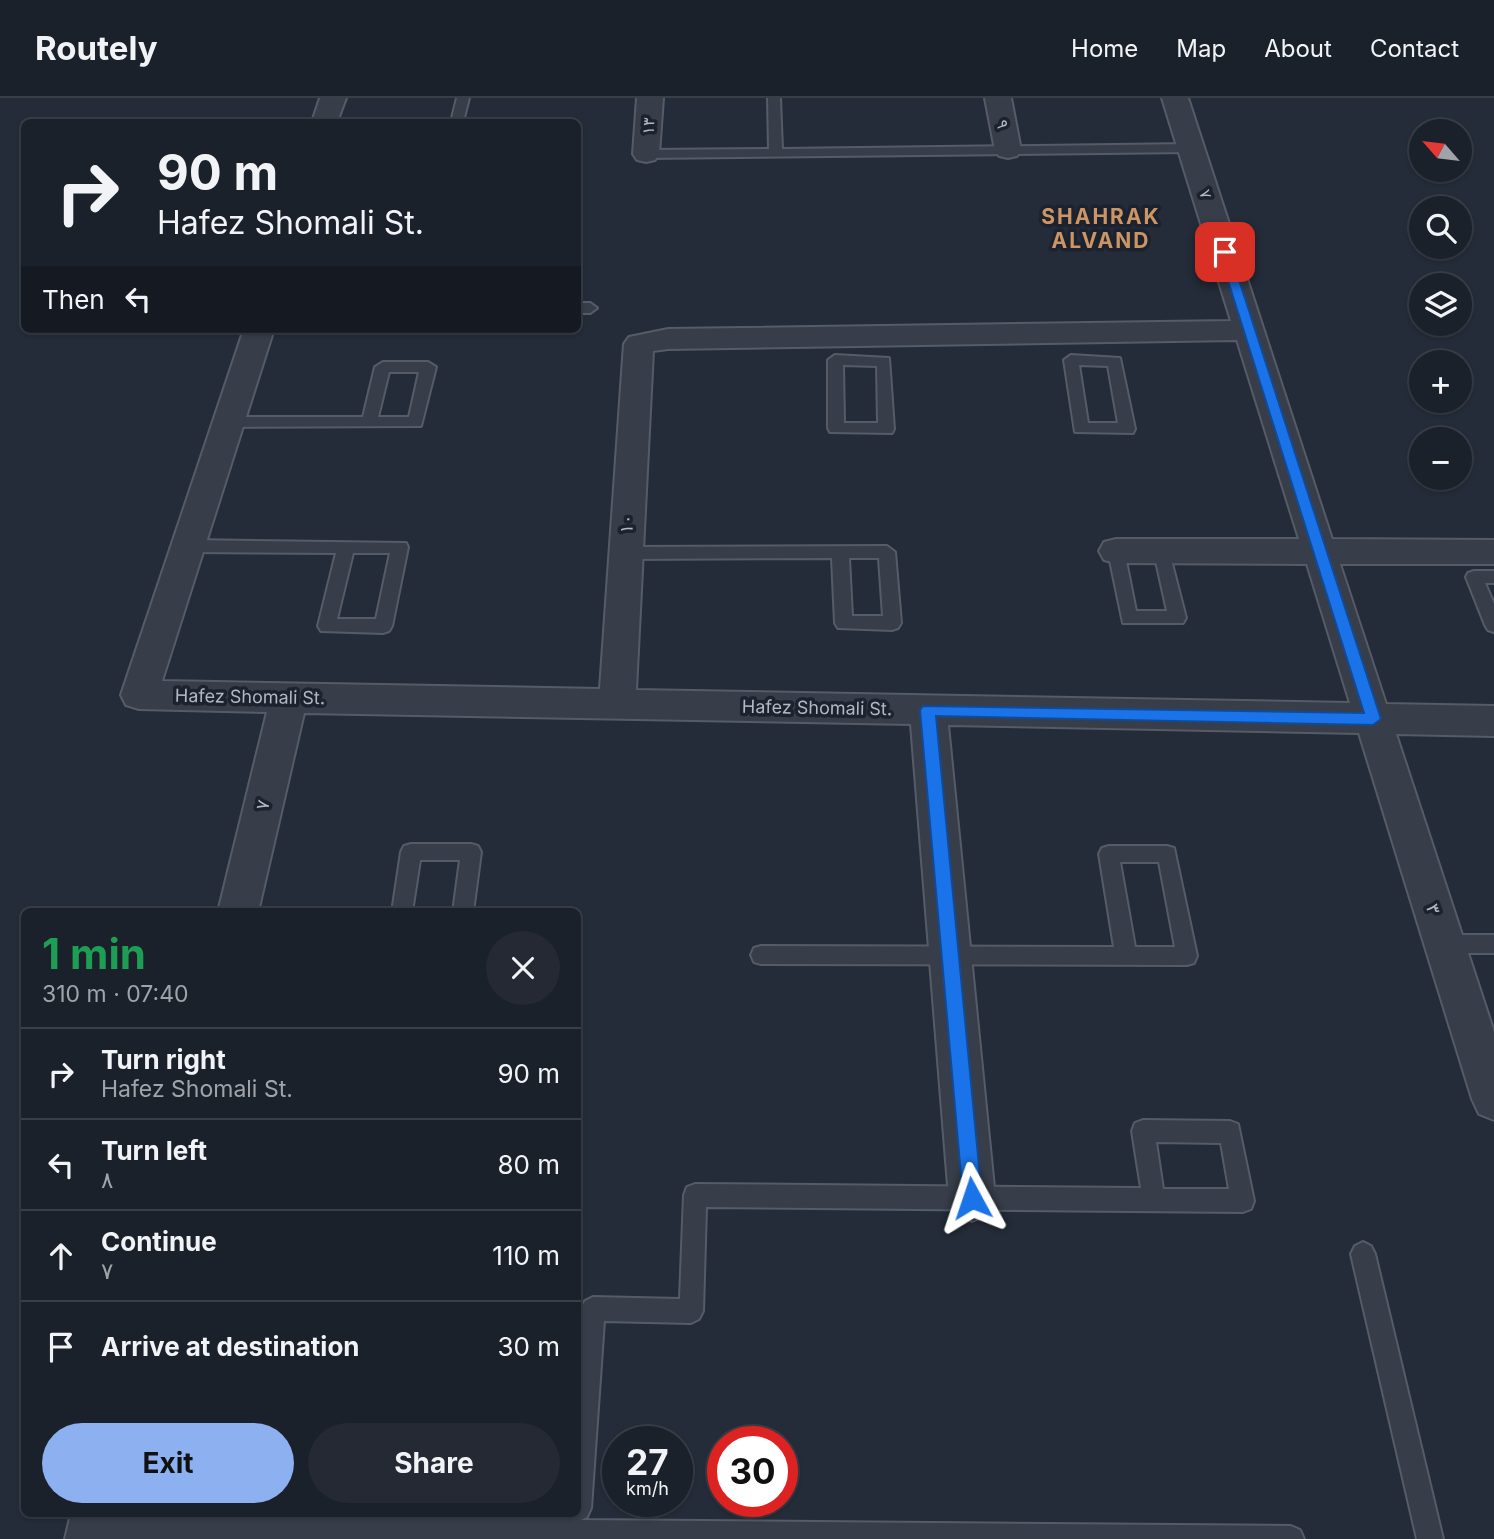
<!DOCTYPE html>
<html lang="en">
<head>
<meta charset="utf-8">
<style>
  :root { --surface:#1b212b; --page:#242933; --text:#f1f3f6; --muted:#a0a3a9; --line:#393e47; --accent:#8cb0f0 }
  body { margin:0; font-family:Inter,sans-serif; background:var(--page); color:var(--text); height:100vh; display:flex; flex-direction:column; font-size:26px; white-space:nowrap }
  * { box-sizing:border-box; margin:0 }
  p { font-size:23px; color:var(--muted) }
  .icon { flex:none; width:38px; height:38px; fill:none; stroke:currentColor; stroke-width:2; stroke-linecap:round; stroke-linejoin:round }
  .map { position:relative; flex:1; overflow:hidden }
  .side { position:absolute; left:21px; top:810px; width:560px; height:609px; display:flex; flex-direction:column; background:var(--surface); border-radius:10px; box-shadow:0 2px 5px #0004,0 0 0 2px var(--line) }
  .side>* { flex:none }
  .top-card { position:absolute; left:21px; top:21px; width:560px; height:214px; border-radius:10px; box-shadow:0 2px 5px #0004,0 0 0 2px var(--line); background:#1b212b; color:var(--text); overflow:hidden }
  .needle { width:46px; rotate:298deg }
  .fabs { position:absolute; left:1409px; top:21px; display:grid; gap:14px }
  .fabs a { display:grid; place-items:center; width:63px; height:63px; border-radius:50%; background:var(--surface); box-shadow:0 2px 5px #0004,0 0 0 2px var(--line); font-size:35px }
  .speed { position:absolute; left:602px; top:1328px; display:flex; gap:14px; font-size:35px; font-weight:700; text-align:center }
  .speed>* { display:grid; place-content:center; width:91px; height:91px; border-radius:50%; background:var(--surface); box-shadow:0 2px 5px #0004,0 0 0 2px var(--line); line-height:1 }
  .speed small { font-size:18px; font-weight:400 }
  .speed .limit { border:10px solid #d22; background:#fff; color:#111 }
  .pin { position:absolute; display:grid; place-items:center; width:60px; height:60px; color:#fff; margin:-30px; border-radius:14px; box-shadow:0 4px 10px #0006 }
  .me { position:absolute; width:77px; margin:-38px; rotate:355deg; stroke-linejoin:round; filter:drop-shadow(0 0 5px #0008) }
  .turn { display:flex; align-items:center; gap:24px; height:147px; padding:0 21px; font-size:32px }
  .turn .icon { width:91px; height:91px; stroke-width:2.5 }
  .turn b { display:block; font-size:49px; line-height:60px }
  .then { display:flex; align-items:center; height:66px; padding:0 21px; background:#0003; gap:14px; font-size:26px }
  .round { display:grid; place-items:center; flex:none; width:74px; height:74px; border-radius:37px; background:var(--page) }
  .head { display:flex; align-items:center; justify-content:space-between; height:119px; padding:0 21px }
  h1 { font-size:42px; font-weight:700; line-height:52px; color:#1e9e55 }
  .button { display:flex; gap:14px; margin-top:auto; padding:14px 21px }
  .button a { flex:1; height:80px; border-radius:42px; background:var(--accent); color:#111; font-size:28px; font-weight:700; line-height:80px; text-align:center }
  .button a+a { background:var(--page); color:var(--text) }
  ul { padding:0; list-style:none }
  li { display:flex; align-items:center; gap:21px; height:91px; padding:0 21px; border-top:2px solid var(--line) }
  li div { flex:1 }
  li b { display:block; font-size:26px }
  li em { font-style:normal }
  header { display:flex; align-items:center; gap:42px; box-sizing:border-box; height:98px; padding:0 35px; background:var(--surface); border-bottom:2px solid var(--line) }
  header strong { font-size:33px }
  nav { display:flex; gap:38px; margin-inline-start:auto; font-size:24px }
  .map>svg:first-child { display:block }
</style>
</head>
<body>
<header>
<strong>Routely</strong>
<nav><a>Home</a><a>Map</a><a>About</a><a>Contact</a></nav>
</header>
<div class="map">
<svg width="1494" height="1441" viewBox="0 0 1494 1441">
  <rect width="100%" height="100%" fill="#242c39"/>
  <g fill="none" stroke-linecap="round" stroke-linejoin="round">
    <defs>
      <path id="service" d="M457 0H469L463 24H451Z
        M768 0H780L782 51 1191 46 1197 50 1191 54 646 60 639 56 646 52 769 51Z
        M578 205H590L597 210 590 215H578Z
        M835 257 889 260 894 331 892 335 830 334 828 330V262ZM843 267 877 268 878 325H844Z
        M1071 257 1120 260 1135 331 1133 335 1075 334 1064 262ZM1079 267 1108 268 1118 325H1088Z
        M383 264H428L436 269 421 328 229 329 221 324 229 319H363L375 269ZM389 274H419L409 319H378Z
        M189 442 406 445 408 449 392 528 389 533 383 535 321 533 318 528 336 455 189 454 181 448ZM353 455H390L376 521H337Z
        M1116 447 1124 453 1136 513H1167L1154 454 1156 450H1168L1186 520 1183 525H1123L1108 453Z
        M887 448 895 454 901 525 898 530 892 532 838 530 835 525 832 460 626 461 618 455 626 449ZM849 460H879L883 518H852Z
        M1474 473H1494V485H1485L1494 506V534L1488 532 1485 527 1466 479 1468 475Z
        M411 746H471L478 748 481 754 473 814H453L460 762H420L412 814H392L401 754 404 748Z
        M1109 748H1167L1174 750 1197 858 1194 865 1187 867 761 866 754 864 751 857 754 850 761 848 1114 849 1099 756 1102 750ZM1120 764H1159L1175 849H1135Z
        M1444 837H1494V855H1444L1437 852 1434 846 1437 840Z
        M1143 1022 1230 1023 1238 1026 1254 1103 1251 1111 1243 1114 706 1109 703 1213 699 1221 691 1225 604 1223 591 1410 587 1419 581 1422 1291 1428 1300 1432 1304 1441H90L86 1439 82 1430 86 1421 95 1417 575 1421 568 1416H578V1256L581 1211 585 1203 593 1199 680 1201 684 1097 687 1089 695 1086 1141 1090 1132 1033 1135 1025ZM1156 1044 1221 1045 1229 1091H1163Z
        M1363 1144 1371 1148 1375 1156 1443 1441H1417L1351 1156 1355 1148Z"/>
      <path id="minor" d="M320 0H346L337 24H312Z
        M637 0H663L659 56 655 62 646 64 637 62 633 56Z
        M985 0H1011L1021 52 1017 58 1008 60 999 58 995 52Z
        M1162 0H1188L1332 441 1494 442V466H1340L1386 606 1494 608V638L1396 636 1494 934V1022L1479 1016 1472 1001 1359 635 948 627 995 1100 988 1116 972 1123 956 1116 949 1100 911 626 304 615 258 814H218L267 614 139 611 126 607 121 597 244 231H274L162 583 600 591 624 246 629 239 668 231 1231 223ZM1237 242 1299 441H1116L1104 444 1099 453 1104 462 1116 465 1307 466 1350 605 636 592 653 253 668 251Z
        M71 1416H123L117 1441H65Z"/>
    </defs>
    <!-- service casing -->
    <use href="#service" stroke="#555c67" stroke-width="4"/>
    <!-- minor casing -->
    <use href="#minor" stroke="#555c67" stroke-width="4"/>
    <!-- service -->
    <use href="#service" fill="#373e49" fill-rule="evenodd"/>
    <!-- minor -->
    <use href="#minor" fill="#373e49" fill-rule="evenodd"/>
  </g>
  <!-- route -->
  <path fill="#1a73e8" stroke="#114b97" stroke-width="2" d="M1225 150 1230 154 1381 621 1373 627 936 618 982 1100 979 1107 972 1110 965 1107 963 1100 920 612 923 608 1364 615 1219 154Z"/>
  <g text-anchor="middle" stroke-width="7" stroke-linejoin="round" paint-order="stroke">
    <!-- far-street labels -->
    <g font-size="16" fill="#b2b9c5" stroke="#1c232e">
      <text transform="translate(1003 26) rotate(79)" y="6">۹</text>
      <text transform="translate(648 28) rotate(-86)" y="6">۱۳</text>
      <text transform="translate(1206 96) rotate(72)" y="6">۷</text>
    </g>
    <!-- street labels -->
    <g font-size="18" fill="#b2b9c5" stroke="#1c232e">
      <text transform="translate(627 426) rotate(-86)" y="6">۱۰</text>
      <text transform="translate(250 599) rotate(1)" y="6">Hafez Shomali St.</text>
      <text transform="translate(817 610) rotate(1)" y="6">Hafez Shomali St.</text>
      <text transform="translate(263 707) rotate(-77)" y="6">۷</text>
      <text transform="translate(1433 811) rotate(72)" y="6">۳</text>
    </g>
    <!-- far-district labels -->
    <g font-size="21" font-weight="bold" letter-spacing="2" fill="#cc9566" stroke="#1c232e">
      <text x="1101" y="126">SHAHRAK<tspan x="1101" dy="24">ALVAND</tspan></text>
    </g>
  </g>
</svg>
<div class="fabs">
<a><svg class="needle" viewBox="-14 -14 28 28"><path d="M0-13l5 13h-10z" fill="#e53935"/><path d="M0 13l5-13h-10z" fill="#a0a3a9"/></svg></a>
<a><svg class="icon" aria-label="search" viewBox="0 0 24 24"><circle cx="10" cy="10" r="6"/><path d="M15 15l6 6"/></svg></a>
<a><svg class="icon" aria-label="layers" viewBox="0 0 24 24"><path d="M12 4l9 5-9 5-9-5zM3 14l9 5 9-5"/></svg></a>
<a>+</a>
<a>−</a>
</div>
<div class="speed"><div>27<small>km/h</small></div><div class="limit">30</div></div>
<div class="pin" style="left:1225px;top:154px;background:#d93025"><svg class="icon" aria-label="arrive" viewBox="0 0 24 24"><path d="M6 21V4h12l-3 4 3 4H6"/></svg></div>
<svg class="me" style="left:972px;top:1100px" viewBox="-20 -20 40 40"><path d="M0-17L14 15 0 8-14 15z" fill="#1a73e8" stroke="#fff" stroke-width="4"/></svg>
<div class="top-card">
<div class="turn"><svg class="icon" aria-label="right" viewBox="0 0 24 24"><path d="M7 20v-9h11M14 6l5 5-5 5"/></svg><div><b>90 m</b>Hafez Shomali St.</div></div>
<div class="then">Then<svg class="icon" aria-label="left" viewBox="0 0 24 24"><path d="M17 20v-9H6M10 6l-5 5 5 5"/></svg></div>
</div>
<section class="side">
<div class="head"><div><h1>1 min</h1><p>310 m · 07:40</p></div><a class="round"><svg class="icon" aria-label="close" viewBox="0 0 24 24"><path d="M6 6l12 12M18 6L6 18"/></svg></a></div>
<ul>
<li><svg class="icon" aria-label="right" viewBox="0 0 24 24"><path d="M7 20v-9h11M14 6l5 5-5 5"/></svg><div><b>Turn right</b><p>Hafez Shomali St.</p></div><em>90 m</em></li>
<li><svg class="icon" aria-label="left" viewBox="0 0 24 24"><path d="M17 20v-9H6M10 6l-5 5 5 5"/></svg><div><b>Turn left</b><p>۸</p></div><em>80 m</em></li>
<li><svg class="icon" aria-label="ahead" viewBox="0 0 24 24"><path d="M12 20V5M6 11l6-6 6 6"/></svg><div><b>Continue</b><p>۷</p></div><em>110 m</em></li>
<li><svg class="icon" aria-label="arrive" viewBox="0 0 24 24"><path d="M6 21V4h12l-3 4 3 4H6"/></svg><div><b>Arrive at destination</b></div><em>30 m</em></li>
</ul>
<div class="button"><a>Exit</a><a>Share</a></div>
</section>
</div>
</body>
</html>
